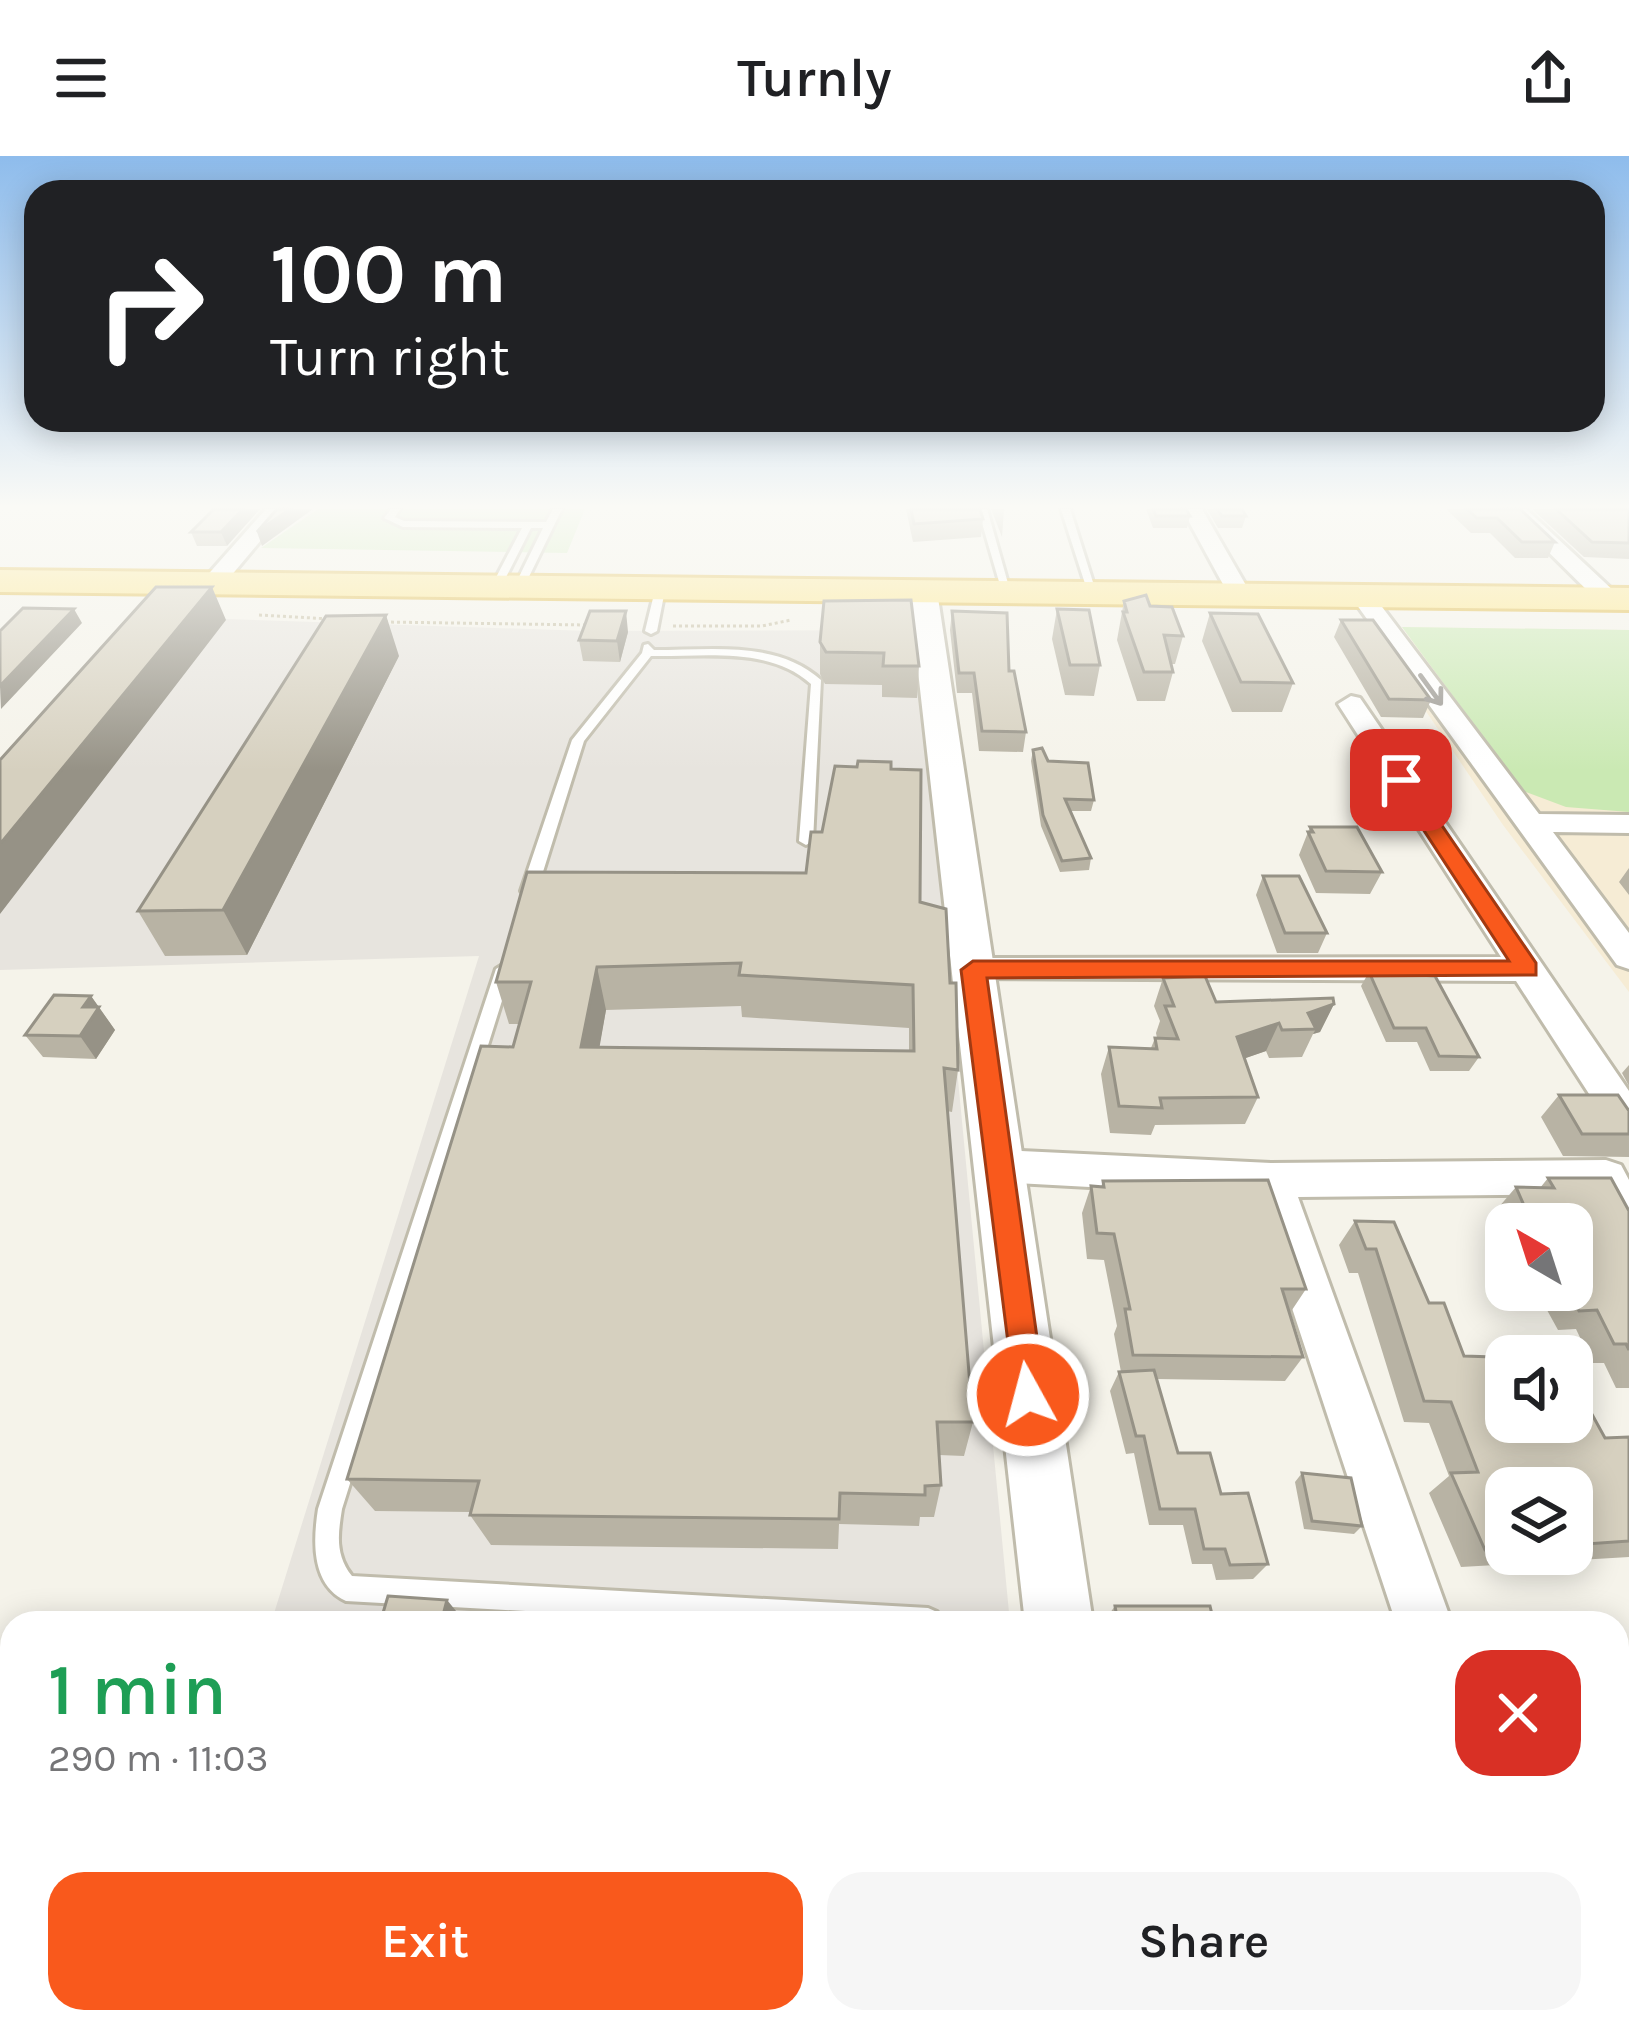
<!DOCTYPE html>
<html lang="en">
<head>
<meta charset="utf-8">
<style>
  :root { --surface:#fff; --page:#f6f6f6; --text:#202124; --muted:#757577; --accent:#f9591c }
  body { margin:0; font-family:Karla,sans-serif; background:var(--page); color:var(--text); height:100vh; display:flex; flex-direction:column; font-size:45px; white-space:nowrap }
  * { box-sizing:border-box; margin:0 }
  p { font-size:39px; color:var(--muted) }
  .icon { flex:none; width:66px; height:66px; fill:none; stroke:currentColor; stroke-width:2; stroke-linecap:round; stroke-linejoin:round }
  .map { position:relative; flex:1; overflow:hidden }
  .side { position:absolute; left:0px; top:1455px; width:1629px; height:423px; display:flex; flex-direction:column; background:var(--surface); border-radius:36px 36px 0 0; box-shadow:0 6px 30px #0003 }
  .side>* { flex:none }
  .banner { position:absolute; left:24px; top:24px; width:1581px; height:252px; border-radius:36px; box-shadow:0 6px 30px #0003; background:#202124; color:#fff; overflow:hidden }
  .needle { width:78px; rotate:321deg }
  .controls { position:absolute; left:1485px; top:1047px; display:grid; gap:24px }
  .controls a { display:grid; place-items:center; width:108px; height:108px; border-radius:24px; background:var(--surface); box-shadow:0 6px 30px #0003; font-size:60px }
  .pin { position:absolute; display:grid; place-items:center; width:102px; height:102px; color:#fff; margin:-51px; border-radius:24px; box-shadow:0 6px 18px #0006 }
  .me { position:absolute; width:132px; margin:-66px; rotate:353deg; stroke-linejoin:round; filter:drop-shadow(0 0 9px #0008) }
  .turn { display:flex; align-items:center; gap:42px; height:252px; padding:0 48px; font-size:54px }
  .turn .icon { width:156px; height:156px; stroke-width:2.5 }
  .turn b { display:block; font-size:84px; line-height:102px }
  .round { display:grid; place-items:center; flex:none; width:126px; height:126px; border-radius:36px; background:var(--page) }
  .overview { display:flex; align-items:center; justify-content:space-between; height:204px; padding:0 48px }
  h1 { font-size:72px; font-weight:600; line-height:90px; color:#1e9e55 }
  .button { display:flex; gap:24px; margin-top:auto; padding:24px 48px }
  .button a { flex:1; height:138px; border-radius:36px; background:var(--accent); color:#fff; font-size:48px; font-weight:600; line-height:138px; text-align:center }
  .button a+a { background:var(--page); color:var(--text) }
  header { display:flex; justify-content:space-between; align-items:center; height:156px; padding:0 48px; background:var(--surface); font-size:54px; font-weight:600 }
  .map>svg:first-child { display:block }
</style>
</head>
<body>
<header><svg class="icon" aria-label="menu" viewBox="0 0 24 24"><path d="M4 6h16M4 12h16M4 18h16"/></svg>Turnly<svg class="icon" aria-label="share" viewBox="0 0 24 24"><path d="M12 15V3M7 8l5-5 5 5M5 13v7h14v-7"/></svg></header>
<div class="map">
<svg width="1629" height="1876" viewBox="0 0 1629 1876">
  <rect width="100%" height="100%" fill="#f5f3ea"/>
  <!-- commercial -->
  <path fill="#f6ecd5" d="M1402 471 1629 474V836L1503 669 1379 486H1412Z"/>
  <!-- industrial -->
  <path fill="#e7e4de" d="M162 461 589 475 915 474 1010 1467H271L479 800 0 814V644Z
    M144 1866H1053L1054 1876H140Z"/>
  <!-- green -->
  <path fill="#cae9b3" d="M318 353H585L567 397 261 392Z
    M1402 471 1629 474V656L1566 651 1523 635Z"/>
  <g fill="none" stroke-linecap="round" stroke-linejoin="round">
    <defs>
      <path id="service" d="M391 353H400L395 361 404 365 546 366 553 353H562L523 433 514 431 543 372H531L501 431 496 434 491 431 522 372 403 371 384 362Z
        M978 353H987L1011 438 1002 436Z
        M1061 353H1070L1097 439 1088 437Z
        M660 431 665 434 657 475 651 478 645 475 655 434Z
        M648 488 654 494C710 494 777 484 821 524L813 685 806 689 799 685 811 528C769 490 703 501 651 500L584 585 537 735 529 740 524 738 521 735 572 584 642 497 644 489Z
        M504 808 512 813 342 1353C338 1378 335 1399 352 1420L928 1452 937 1456 940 1467H738L346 1445C311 1429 313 1385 318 1353L496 813Z"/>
      <path id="minor" d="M266 353H287L220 433H204V423Z
        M1182 353H1202L1251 438 1247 443H1231Z
        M1505 353H1526L1617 438V448H1601Z
        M1362 433 1370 435 1539 658 1629 659V677L1553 676 1629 777V813L1617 809 1354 445 1350 440Z
        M1351 540 1360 542 1629 935V982L1615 978 1516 825 961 822 955 814 961 806 973 802 1501 801 1338 548Z
        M999 994 1271 1007 1606 1004 1621 1009 1629 1024V1082L1614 1077 1594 1038 1298 1041 1452 1467H1396L1255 1040 999 1026 984 1022 978 1010 984 998Z
        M1528 1866H1596L1599 1876H1531Z"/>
      <path id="tertiary" d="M923 427 937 435 1093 1467H1025L909 435Z
        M1069 1866H1153L1154 1876H1070Z"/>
      <path id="trunk" d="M0 414 1629 432V454L0 436Z"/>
    </defs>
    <!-- service casing -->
    <use href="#service" stroke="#c0bcac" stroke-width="6"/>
    <!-- minor casing -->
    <use href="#minor" stroke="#c0bcac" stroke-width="6"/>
    <!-- tertiary casing -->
    <use href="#tertiary" stroke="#c0bcac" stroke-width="6"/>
    <!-- trunk casing -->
    <use href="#trunk" stroke="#deb63b" stroke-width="6"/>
    <!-- path -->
    <path stroke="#c2ba9d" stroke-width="3" stroke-dasharray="3 3" stroke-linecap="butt" d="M259 459 330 463
      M385 466 587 469
      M673 470H762L791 464"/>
    <!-- service -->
    <use href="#service" fill="#fff" fill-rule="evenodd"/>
    <!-- minor -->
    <use href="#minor" fill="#fff" fill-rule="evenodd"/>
    <!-- tertiary -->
    <use href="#tertiary" fill="#fff" fill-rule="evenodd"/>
    <!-- trunk -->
    <use href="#trunk" fill="#fee683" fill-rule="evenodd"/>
  </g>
  <!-- wall -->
  <path fill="#b8b3a4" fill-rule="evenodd" d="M214 353 227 390H197L191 376Z
    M906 353H980L983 363 981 381 913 386Z
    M991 353H1004L1002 381Z
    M1146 353H1186L1190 360 1187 372H1153Z
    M1207 353H1243L1246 360 1242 372H1218Z
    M1446 353H1520L1555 386 1548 402H1515L1490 377H1471Z
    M1532 353H1629V403L1584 401Z
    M824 445 919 510 917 542 882 541V529L825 528 820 518V486Z
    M1124 445 1150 450 1183 480 1175 508H1171L1173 516 1165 545H1137L1117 484Z
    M1057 453 1100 509 1094 540 1065 539 1052 483Z
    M952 455 1009 515 1026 576 1023 596 979 595 972 537H957L950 474Z
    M1210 457 1293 527 1282 556H1232L1202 485Z
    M1341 464 1431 544 1423 562 1381 561 1334 481Z
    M628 476 620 506 583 505 579 484Z
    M399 500 247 799 165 800 138 755Z
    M1033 594 1094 644 1091 655H1070L1091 702 1089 714 1060 716 1041 670 1031 605Z
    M891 613 920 746 950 827 958 914 952 956 947 955 973 1266 964 1300 939 1299 941 1329 934 1361H920L919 1370 839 1368 838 1393 491 1389 470 1359 471 1356 375 1355 347 1323 513 891 519 868H509L496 826 806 717 822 676ZM741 850 742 861 909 872V895L599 891 606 854Z
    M1310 671 1382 716 1370 738 1316 737 1299 699Z
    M1629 712V739L1619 726Z
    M1263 720 1327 777 1318 797H1277L1256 739Z
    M1369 816 1479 901 1469 915H1430L1417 886H1386L1361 830Z
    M1163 822 1216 846 1334 848 1320 876 1313 878 1302 901 1269 902 1266 895 1245 902 1258 941 1245 968 1155 969 1151 979 1110 977 1101 918 1109 891 1151 892 1155 882H1157L1156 877 1160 865 1154 850Z
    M91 840 115 874 96 903 43 901 25 879Z
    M1629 909V930L1622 917Z
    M1559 939 1629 955V1001L1563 1000 1541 961Z
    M1548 1022 1629 1055V1232H1616L1604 1207H1592L1576 1173 1558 1174 1536 1134H1572V1068H1506V1070L1498 1052 1516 1031 1540 1032Z
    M1103 1025 1306 1133 1290 1157 1303 1201 1285 1225 1156 1223 1178 1297 1221 1338 1268 1408 1253 1423 1216 1424 1212 1408H1192L1183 1369H1149L1134 1297 1126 1298 1110 1235 1119 1216H1121L1114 1178 1117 1170 1104 1104 1087 1103 1082 1057 1091 1030 1101 1031Z
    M1355 1065 1429 1147 1464 1200 1502 1219 1605 1282 1629 1281V1401L1461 1411 1429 1337 1449 1320 1429 1267 1404 1266 1358 1117H1349L1339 1089ZM1506 1332H1572V1398H1506Z
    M1302 1317 1362 1370 1354 1378 1304 1373 1295 1326Z
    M1115 1450 1214 1467H1105V1464Z
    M1211 1866H1348L1350 1876H1212Z"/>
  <!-- shaded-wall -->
  <path fill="#969286" d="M243 353H260L227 390 221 376Z
    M290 353H313L262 390 257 376Z
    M212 431 226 464 0 758V688Z
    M74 453 82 467 1 553 0 530Z
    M626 455 628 476 620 506 617 485Z
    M386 459 399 500 247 799 223 754Z
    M597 811 606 854 592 934 581 891Z
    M91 840 115 874 96 903 80 880 83 851Z
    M1334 848 1320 876 1313 878 1316 873 1308 857Z
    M1279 867 1266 895 1226 909 1237 881Z
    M447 1444 461 1461 460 1467H441Z"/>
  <!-- building -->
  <path fill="#d6d0bf" stroke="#969286" stroke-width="3" fill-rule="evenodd" d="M214 353H243L221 376H191Z
    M277 353H290L257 376Z
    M911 353H980L983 363 914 368Z
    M1153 353H1186L1190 360H1156Z
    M1217 353H1242L1246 360H1222Z
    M1467 353H1520L1555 386H1522L1497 362H1477Z
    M1556 353H1629V387L1592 386Z
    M156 431H212L0 688V604Z
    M1146 439 1150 450 1172 451 1183 480 1164 479 1173 516H1144L1123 456H1127L1124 445Z
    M911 444 919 510H883L884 497 826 496 820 486 824 445Z
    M23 452 74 453 0 530V475Z
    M1057 453 1089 454 1100 509H1070Z
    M590 455H626L617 485 579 484Z
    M952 455 1007 457 1009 515H1014L1026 576 982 575 974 517H959Z
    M1210 457 1258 458 1293 527 1241 526Z
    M386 459 223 754 138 755 326 460Z
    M1341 464H1373L1431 544 1389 543Z
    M1042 592 1048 605 1088 607 1094 644 1065 643 1091 702 1062 705 1043 659 1033 594Z
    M858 605 891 606V613L921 614 920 746 946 753 950 827H956L958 914 944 912 973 1266H937L941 1329 925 1330V1339L840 1337 839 1363 470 1359 479 1325 347 1323 481 890 513 891 531 826H496L527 716 806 717 811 676H822L835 610 857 611ZM741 807 739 819 913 829 914 895 581 891 597 811Z
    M1310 671H1357L1382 716 1326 715 1308 676H1313Z
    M1263 720H1299L1327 777H1285Z
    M1369 816 1435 820 1479 901 1439 900 1426 872H1394Z
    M1205 820 1216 846 1333 842 1334 848 1308 857 1316 873 1282 874 1279 867 1237 881 1258 941 1160 942 1162 952 1119 950 1109 891 1157 893 1155 882 1178 883 1165 850H1174L1163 822Z
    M54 839 91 840 83 851H99L80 880 25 879Z
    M1559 939H1618L1629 955V978H1582Z
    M1548 1022H1611L1629 1055V1194L1626 1188H1614L1597 1154 1579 1155 1567 1134H1572V1068H1532L1516 1031 1554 1032Z
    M1268 1024 1306 1133H1282L1303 1201 1133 1199 1125 1153H1130L1114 1078 1097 1077 1091 1030 1104 1031 1103 1025Z
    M1355 1065 1394 1066 1429 1147H1444L1464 1200 1494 1201 1502 1219H1506V1266H1572V1222L1605 1282 1629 1281V1385L1572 1389V1332H1506V1392L1485 1394 1451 1317 1478 1316 1451 1246 1424 1245 1376 1093H1366Z
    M1154 1214 1178 1297H1210L1221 1338 1248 1337 1268 1408 1230 1409 1225 1393H1204L1195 1353H1160L1144 1280H1136L1119 1216Z
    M1302 1317 1351 1322 1362 1370 1312 1365Z
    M388 1440 447 1444 441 1467H380Z
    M1115 1450H1210L1214 1467H1118Z
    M207 1866H877V1876H204Z
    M1226 1866H1348L1350 1876H1228Z"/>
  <!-- one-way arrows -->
  <defs><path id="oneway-shaft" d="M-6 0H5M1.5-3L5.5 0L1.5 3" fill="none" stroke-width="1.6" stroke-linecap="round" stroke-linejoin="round" transform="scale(3)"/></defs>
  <use stroke="#9b9892" href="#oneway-shaft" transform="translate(1431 534) rotate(54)"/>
  <!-- sky -->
  <linearGradient id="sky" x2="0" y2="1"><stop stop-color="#8ebcec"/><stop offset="0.57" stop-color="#fafaf6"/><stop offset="1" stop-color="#fafaf6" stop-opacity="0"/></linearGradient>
  <rect width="1629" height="615" fill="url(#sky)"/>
  <!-- route -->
  <path fill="#f9591c" stroke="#a23a12" stroke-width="3" d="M1394 620H1408L1536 807V819L987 822 1045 1239 1040 1250 1028 1255 1016 1250 961 814 973 805H1509L1391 624Z"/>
</svg>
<div class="controls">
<a><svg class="needle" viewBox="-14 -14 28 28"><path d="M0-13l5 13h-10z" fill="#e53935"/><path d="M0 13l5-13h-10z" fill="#757577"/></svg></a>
<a><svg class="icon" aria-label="sound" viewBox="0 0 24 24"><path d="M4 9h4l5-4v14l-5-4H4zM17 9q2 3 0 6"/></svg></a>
<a><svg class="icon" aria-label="layers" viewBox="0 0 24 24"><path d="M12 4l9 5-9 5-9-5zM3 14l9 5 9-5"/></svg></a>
</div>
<div class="pin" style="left:1401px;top:624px;background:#d93025"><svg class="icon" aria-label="arrive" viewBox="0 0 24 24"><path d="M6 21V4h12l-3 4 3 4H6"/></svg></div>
<svg class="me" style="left:1028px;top:1239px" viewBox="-20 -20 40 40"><circle r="17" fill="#f9591c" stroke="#fff" stroke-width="3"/><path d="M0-11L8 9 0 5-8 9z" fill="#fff"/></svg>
<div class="banner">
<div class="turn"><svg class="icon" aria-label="right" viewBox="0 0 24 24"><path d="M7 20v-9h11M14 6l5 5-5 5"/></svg><div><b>100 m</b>Turn right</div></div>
</div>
<section class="side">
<div class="overview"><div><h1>1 min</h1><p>290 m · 11:03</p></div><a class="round" style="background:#d93025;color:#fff"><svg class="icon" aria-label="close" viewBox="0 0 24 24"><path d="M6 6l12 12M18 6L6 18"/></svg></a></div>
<div class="button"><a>Exit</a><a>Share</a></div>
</section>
</div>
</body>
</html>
